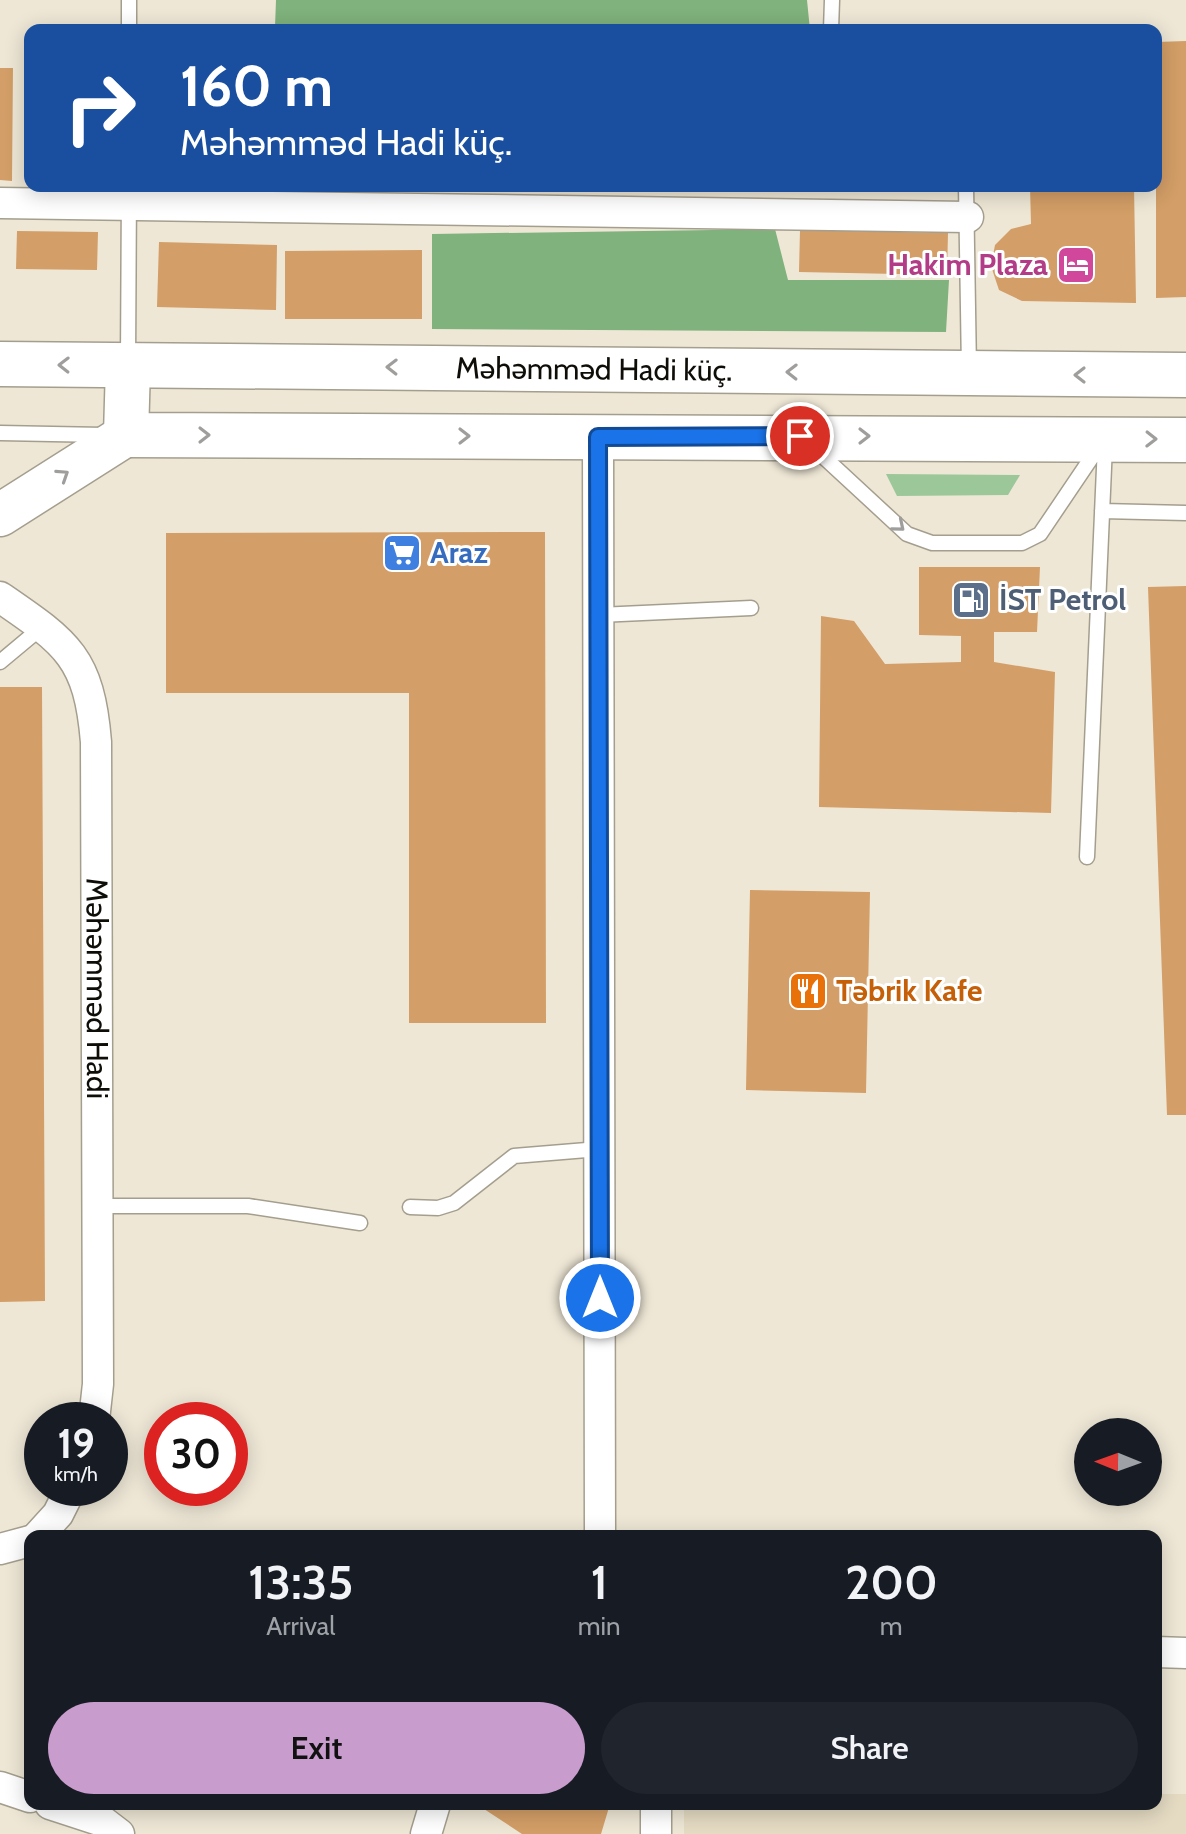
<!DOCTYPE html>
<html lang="en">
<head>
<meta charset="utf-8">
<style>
  :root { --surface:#171b24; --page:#20242c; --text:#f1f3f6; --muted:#9ea1a6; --accent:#c89ccc }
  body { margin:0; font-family:Cabin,sans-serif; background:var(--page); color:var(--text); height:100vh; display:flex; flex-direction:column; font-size:30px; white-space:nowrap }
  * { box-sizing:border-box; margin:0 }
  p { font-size:26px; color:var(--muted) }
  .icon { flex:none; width:44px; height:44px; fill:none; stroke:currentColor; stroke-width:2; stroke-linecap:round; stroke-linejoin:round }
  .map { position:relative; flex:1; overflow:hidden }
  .side { position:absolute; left:24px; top:1530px; width:1138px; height:280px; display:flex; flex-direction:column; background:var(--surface); border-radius:16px; box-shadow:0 4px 20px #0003 }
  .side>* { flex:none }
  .banner { position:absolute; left:24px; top:24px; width:1138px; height:168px; border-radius:16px; box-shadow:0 4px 20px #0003; background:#1a4fa0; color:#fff; overflow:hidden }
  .needle { width:52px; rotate:271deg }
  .tools { position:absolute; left:1074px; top:1418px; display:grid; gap:16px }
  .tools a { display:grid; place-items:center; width:88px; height:88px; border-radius:50%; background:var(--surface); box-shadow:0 4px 20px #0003; font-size:40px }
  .speed { position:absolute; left:24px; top:1402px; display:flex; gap:16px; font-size:40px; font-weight:700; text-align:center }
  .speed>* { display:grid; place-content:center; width:104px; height:104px; border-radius:50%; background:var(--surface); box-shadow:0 4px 20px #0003; line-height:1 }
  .speed small { font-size:20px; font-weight:400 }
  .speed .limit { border:12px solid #d22; background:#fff; color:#111 }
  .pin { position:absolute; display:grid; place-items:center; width:68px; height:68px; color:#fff; margin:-34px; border:4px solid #fff; border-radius:50%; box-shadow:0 2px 8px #0007 }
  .me { position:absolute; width:88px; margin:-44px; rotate:0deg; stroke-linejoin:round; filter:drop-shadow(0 0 6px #0008) }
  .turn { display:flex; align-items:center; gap:28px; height:168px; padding:0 24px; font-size:36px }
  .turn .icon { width:104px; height:104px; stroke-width:2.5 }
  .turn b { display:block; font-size:56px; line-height:68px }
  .eta { display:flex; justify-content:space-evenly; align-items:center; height:136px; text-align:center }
  .eta b { font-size:48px; font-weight:600; line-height:56px }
  .cta { display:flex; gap:16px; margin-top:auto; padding:16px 24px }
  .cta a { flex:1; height:92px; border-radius:48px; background:var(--accent); color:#111; font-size:32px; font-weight:600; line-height:92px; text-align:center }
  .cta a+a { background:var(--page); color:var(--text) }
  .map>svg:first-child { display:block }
</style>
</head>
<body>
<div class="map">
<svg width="1186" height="1834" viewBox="0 0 1186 1834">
  <rect width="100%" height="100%" fill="#eee7d6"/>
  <!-- built -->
  <path fill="#e5dbc3" d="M1156 1794H1186V1834H684V1804H1156Z"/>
  <!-- green -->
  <path fill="#9cc799" d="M886 474 1020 475 1008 495 897 496Z"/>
  <!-- forest -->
  <path fill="#7fb27c" d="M276 0H807L810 30H348L275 27Z
    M775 229 788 280H949L946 332 432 329V234Z"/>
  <!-- building -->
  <path fill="#d39e67" d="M1186 41V297L1156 298V42Z
    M0 68H13L12 181 0 180Z
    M1030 186H1134L1136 303 1022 301 999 290 991 266 995 245 1011 229 1031 224Z
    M800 230 948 233 947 275 799 272Z
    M17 231 98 232 97 270 16 269Z
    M159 242 277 245 276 310 157 307Z
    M422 250V319H285V251Z
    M545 532 546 1023H409V693H166V533Z
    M919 567H1040L1037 632H994V662L1055 672 1051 813 819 807 821 616 854 621 885 664 961 662V636L919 635Z
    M1186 586V1115H1167L1148 587Z
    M0 687H42L45 1301 0 1302Z
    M750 890 870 892 866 1093 746 1090Z
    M485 1804H610L601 1834H522L484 1809Z"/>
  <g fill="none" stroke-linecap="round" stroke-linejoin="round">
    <defs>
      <path id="lane" d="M129 0V30
        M831 30 832 0
        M966 186 969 370
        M128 362 129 186
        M0 433 104 435
        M814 448 907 534 932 543H1022L1040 534 1098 448
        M1102 511 1186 513
        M599 615 751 608
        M0 662 42 627
        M1087 857 1105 445
        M98 1206H248L360 1223
        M410 1207 438 1208 454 1203 514 1156 599 1149"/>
      <g id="street">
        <path d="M0 203 968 217"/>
        <path d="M598 437 600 1536"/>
        <path id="s1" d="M0 597C67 643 89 657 96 742L98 1384 94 1420"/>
        <path d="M38 1536 58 1514 71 1488"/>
        <path d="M0 1549 30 1541"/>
        <path d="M1156 1652 1186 1653"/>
        <path d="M0 1787 30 1797"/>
        <path d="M50 1804 102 1821 119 1834"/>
        <path d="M426 1834 435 1804"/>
        <path d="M656 1834V1804"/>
      </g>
      <path id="secondary" d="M0 515 126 435"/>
      <g id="primary">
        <path id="s2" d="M0 364 1186 375"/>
        <path d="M128 366 126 435 1186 440"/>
      </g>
    </defs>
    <!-- lane casing -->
    <use href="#lane" stroke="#a49e8e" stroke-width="17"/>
    <!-- street casing -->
    <use href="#street" stroke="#a49e8e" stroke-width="33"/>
    <!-- secondary casing -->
    <use href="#secondary" stroke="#a49e8e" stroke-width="45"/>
    <!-- primary casing -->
    <use href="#primary" stroke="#a49e8e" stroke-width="47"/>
    <!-- lane -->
    <use href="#lane" stroke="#fff" stroke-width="14"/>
    <!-- street -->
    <use href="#street" stroke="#fff" stroke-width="30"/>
    <!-- secondary -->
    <use href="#secondary" stroke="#fff" stroke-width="42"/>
    <!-- primary -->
    <use href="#primary" stroke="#fff" stroke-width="44"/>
  </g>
  <!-- one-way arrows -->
  <defs><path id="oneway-chevron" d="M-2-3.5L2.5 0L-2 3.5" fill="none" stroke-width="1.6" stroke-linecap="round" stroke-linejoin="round" transform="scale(2)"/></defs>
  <g stroke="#9f9e9c">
    <use href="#oneway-chevron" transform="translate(64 365) rotate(-179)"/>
    <use href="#oneway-chevron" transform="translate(392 367) rotate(-179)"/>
    <use href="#oneway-chevron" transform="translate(792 372) rotate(-179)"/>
    <use href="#oneway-chevron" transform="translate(1080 375) rotate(-180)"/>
    <use href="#oneway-chevron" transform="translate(204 435)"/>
    <use href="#oneway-chevron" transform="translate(464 436)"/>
    <use href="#oneway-chevron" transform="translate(864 436)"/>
    <use href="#oneway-chevron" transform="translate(1151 439) rotate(1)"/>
    <use href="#oneway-chevron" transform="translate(63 475) rotate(-33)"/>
    <use href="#oneway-chevron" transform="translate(899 526) rotate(40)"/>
  </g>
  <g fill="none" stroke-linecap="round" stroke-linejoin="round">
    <defs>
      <path id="route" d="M600 1298 598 437 800 436"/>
    </defs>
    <!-- route casing -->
    <use href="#route" stroke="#114b97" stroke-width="20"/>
    <!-- route -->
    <use href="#route" stroke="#1a73e8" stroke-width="14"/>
  </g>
  <!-- icons -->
  <defs>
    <symbol id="hotel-square" viewBox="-11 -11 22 22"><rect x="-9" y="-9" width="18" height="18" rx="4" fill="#d1479c" stroke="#fff"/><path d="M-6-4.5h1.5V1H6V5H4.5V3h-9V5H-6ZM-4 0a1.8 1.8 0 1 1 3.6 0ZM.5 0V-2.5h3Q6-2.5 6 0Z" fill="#fff"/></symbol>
    <symbol id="supermarket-square" viewBox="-11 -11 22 22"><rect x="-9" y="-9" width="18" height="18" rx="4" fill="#3f7fe0" stroke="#fff"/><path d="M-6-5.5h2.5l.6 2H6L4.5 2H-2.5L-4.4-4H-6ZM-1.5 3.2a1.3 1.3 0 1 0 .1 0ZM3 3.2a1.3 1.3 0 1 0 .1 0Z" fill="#fff"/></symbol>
    <symbol id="fuel-square" viewBox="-11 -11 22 22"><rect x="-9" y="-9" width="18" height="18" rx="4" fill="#5c6f8a" stroke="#fff"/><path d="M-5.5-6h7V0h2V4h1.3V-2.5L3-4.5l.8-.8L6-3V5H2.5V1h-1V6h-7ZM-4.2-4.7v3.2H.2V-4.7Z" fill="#fff"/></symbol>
    <symbol id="restaurant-square" viewBox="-11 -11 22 22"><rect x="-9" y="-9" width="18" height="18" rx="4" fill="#e8710a" stroke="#fff"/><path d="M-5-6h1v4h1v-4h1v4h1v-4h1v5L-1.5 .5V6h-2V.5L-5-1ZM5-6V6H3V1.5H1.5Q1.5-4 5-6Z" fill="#fff"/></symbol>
  </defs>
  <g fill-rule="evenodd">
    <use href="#hotel-square" x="1054" y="243" width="44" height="44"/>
    <use href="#supermarket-square" x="380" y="531" width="44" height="44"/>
    <use href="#fuel-square" x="949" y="578" width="44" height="44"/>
    <use href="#restaurant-square" x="786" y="969" width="44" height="44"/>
  </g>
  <g text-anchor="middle" stroke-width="6" stroke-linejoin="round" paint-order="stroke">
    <!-- hotel labels -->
    <g font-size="30" font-weight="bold" fill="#b23c85" stroke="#fff" text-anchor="end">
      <text x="1048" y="275">Hakim Plaza</text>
    </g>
    <!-- street labels -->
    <g font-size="30" fill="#0f0d08" stroke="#fff">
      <text dy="10" stroke="none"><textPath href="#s2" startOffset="594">Məhəmməd Hadi küç.</textPath></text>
      <text dy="10" stroke="none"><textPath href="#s1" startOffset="430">Məhəmməd Hadi</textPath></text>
    </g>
    <!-- shop labels -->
    <g font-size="30" font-weight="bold" fill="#366cbe" stroke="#fff" text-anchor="start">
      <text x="430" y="563">Araz</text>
    </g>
    <!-- service labels -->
    <g font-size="30" font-weight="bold" fill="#4e5e75" stroke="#fff" text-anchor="start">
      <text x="999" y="610">İST Petrol</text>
    </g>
    <!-- food labels -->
    <g font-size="30" font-weight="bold" fill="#c56008" stroke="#fff" text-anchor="start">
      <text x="836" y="1001">Təbrik Kafe</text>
    </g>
  </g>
</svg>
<div class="tools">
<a><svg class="needle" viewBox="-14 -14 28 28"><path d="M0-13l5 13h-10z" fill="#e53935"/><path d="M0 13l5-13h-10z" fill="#9ea1a6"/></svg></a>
</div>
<div class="speed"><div>19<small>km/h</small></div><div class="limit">30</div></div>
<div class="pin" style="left:800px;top:436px;background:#d93025"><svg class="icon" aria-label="arrive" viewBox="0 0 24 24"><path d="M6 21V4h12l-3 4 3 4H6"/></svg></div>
<svg class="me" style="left:600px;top:1298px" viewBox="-20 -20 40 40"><circle r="17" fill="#1a73e8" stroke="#fff" stroke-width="3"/><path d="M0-11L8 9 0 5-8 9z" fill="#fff"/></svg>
<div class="banner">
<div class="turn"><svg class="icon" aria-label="right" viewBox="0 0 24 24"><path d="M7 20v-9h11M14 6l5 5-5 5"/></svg><div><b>160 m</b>Məhəmməd Hadi küç.</div></div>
</div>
<section class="side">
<div class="eta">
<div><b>13:35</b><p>Arrival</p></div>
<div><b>1</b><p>min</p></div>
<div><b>200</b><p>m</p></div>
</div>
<div class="cta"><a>Exit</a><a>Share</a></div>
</section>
</div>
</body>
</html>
